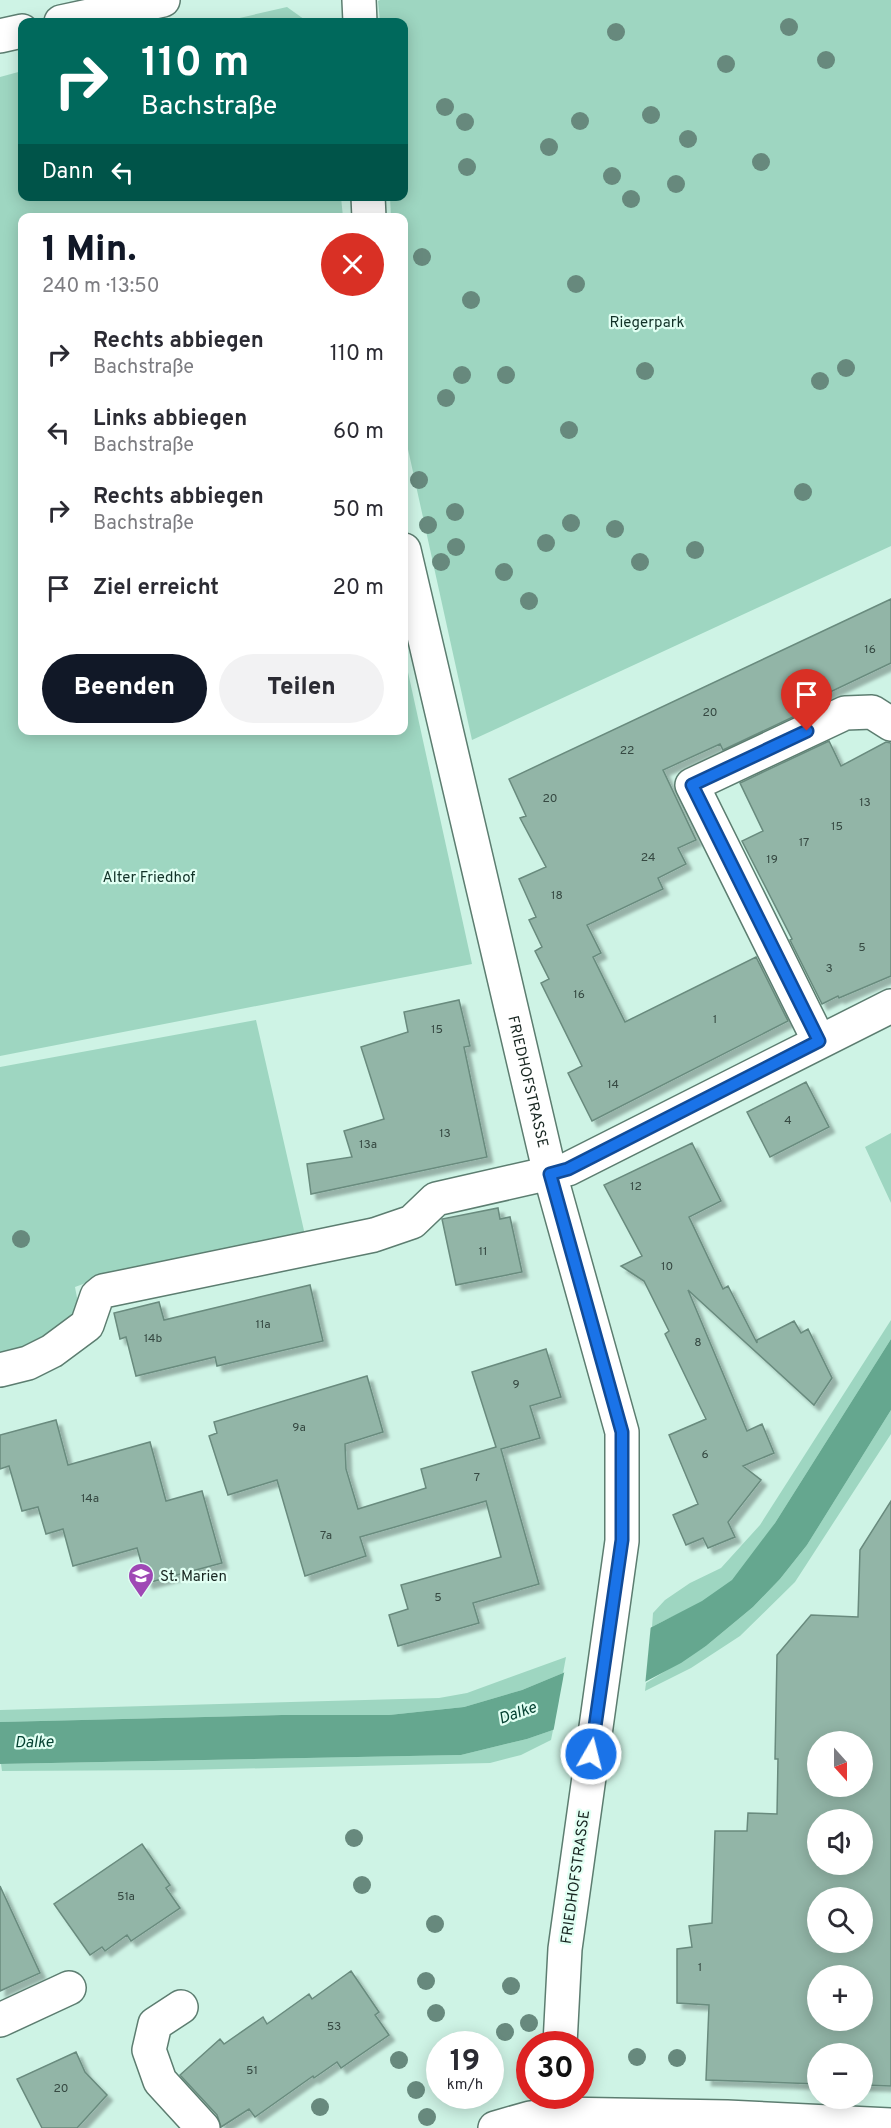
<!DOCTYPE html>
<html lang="de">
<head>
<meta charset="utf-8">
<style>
  :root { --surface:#fff; --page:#f2f2f3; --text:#2b2b33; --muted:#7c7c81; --accent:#111827 }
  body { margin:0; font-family:Overpass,sans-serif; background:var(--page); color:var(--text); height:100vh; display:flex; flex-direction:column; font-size:22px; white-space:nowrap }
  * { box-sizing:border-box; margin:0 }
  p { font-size:20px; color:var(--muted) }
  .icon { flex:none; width:33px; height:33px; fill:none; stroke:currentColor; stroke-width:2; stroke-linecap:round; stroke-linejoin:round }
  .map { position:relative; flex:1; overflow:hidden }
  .sheet { position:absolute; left:18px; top:213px; width:390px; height:522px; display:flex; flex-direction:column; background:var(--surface); border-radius:12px; box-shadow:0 3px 15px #0003 }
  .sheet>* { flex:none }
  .hud { position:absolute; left:18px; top:18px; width:390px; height:183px; border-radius:12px; box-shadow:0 3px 15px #0003; background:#00695c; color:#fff; overflow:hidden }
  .needle { width:39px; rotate:159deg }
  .controls { position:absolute; left:807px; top:1731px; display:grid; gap:12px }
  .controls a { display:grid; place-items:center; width:66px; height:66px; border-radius:50%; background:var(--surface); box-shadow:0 3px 15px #0003; font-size:30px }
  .speed { position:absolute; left:426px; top:2031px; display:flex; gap:12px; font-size:30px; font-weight:700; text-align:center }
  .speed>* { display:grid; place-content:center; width:78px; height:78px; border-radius:50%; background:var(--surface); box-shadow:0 3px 15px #0003; line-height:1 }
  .speed small { font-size:15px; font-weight:400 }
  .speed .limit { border:9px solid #d22; background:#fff; color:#111 }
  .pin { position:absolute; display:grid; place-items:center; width:51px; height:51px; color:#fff; margin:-62px -26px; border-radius:50% 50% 50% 0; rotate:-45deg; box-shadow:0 0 6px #0007 }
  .pin .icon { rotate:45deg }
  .me { position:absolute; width:66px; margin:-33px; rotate:8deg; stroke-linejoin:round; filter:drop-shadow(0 0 4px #0008) }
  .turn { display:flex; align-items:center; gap:21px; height:126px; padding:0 24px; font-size:27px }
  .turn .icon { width:78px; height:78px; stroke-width:2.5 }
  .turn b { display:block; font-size:42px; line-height:51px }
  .then { display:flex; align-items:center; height:57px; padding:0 24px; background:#0003; gap:12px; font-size:22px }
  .round { display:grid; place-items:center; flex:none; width:63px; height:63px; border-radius:32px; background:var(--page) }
  .summary { display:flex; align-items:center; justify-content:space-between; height:102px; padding:0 24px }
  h1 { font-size:36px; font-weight:800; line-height:45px; color:var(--accent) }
  .primary-button { display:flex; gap:12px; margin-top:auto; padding:12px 24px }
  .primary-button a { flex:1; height:69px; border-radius:36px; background:var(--accent); color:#fff; font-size:24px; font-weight:800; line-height:69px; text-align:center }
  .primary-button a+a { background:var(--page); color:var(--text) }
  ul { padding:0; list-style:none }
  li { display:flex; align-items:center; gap:18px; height:78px; padding:0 24px }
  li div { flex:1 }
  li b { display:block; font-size:22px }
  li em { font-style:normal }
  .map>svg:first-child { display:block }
</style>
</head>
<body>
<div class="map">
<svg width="891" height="2128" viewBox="0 0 891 2128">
  <defs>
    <filter id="shadow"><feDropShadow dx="5.5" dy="5.5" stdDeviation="1.5" flood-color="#0004"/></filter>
  </defs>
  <rect width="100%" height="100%" fill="#cef3e5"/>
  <!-- green -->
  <path fill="#9ed6c1" d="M380 0H891V546L472 740 404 431V218L391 217 390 197 404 196V22H380L378 1Z
    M287 7 308 22H222Z
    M22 71V196L341 197 343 217 22 218V730H404V654L472 964 0 1056V77Z
    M256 1020 305 1235 102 1277 75 1287 80 1314 71 1325 0 1362V1067Z
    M891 1133V1203L865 1147Z
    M891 1320V1339L775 1523C762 1542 749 1564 733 1580 711 1601 678 1613 652 1627L653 1613 665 1600 690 1583 721 1568 760 1525Z
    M891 1410V1434L795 1582 740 1636 691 1668 645 1691 646 1683 706 1646 753 1607 780 1579 807 1545Z
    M566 1657 563 1673 522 1690 464 1707 389 1715H282L0 1722V1710L439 1698 467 1693Z
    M553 1730 551 1740 521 1755 490 1763 183 1770 2 1771 1 1764 461 1755 527 1739Z"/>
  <!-- water -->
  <path fill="#65a78f" d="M891 1339V1410L807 1545 780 1579 753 1607 706 1646 681 1663 553 1730 527 1739 461 1755 0 1764V1722L282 1715H389L464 1707 522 1690 563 1673 702 1601 732 1580 775 1523Z"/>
  <!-- pier -->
  <path fill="#cef3e5" d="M651 1624 645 1686 553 1733 565 1668Z"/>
  <!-- building -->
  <path fill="#92b5a7" stroke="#698b7e" stroke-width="1.5" fill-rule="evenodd" filter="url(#shadow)" d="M891 599V663L809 702 812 708 723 750 720 744 663 770 696 840 678 848 686 864 658 878 663 889 587 925 601 953 593 957 625 1022 756 957 788 1021 592 1121 568 1073 582 1066 541 983 549 979 535 951 542 947 529 920 536 917 519 879 546 867 520 818 526 816 509 779Z
    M829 741 841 766 886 742 891 743V976L839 998 838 996 822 1004 790 940 792 939 742 841 763 831 740 783Z
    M459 1000 470 1046 464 1047 487 1157 311 1194 307 1164 352 1157 344 1131 384 1119 361 1047 408 1032 404 1012Z
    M806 1082 829 1127 770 1157 747 1112Z
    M692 1143 721 1201 689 1217 723 1289 728 1286 757 1343V1340L794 1321 801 1333 808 1329 832 1378 814 1405 688 1290 747 1431 762 1424 774 1453 743 1466 761 1480 728 1522 735 1537 708 1548 703 1538 686 1545 673 1515 698 1504 669 1435 706 1419 665 1334 669 1331 644 1281 621 1266 642 1256 604 1185Z
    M498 1208 500 1219 510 1217 522 1272 456 1285 442 1219Z
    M310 1285 323 1341 217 1366 215 1357 136 1376 126 1337 120 1339 114 1313 159 1302 164 1320Z
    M546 1349 561 1397 530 1406 540 1438 501 1449 539 1584 473 1603 479 1623 398 1646 389 1615 408 1609 401 1585 501 1557 486 1501 360 1537 366 1556 305 1576 277 1480 228 1495 209 1436 217 1433 214 1422 367 1376 383 1432 345 1444 346 1469 358 1509 426 1488 421 1469 496 1447 472 1372Z
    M56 1420 68 1465 150 1442 166 1501 202 1491 222 1563 147 1583 137 1548 73 1566 63 1529 46 1534 38 1507 22 1511 9 1466 0 1469V1435Z
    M891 1501V2086L862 2085V2054H818V2084L706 2080 709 2005 677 2003V1949L692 1947 689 1926 712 1923 715 1831H747L748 1813 777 1814 778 1759H775L777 1655 811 1615 858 1617 860 1550ZM818 1742H862V1786H818ZM818 1820H862V1864H818ZM818 1898H862V1942H818ZM818 1976H862V2020H818Z
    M142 1844 170 1885 166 1888 180 1908 131 1941 127 1935 105 1951 102 1947 90 1955 54 1904Z
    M0 1886 40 1973 0 1991Z
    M351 1971 379 2012 375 2015 389 2035 341 2068 337 2062 314 2078 313 2076 255 2117 249 2109 221 2127 217 2115 180 2075 220 2039 224 2044 263 2017 267 2024 309 1994 312 1999Z
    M76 2052 85 2072 107 2095 77 2128H42L17 2079Z"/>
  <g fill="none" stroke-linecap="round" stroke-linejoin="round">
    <defs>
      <g id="minor">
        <path d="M359 0 360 22"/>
        <path d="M61 22 163 0"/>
        <path d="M0 36 22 31"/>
        <path d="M368 196 369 218"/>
        <path id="s1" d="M404 550 550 1174 622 1432V1541L565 1949 560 2044"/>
        <path d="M819 1041 692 785 845 713 872 712 891 724"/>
        <path d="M0 1370 28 1363 52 1351 87 1325 97 1296 103 1291 374 1235 412 1222 436 1199 568 1169 891 1006"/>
        <path d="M181 2007 155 2024 149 2050 160 2081 203 2128"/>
        <path d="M0 2020 69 1988"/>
        <path d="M495 2128 530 2118 560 2114 727 2117 891 2125"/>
      </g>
    </defs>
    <!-- minor casing -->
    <use href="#minor" stroke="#5c7d70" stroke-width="36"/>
    <!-- minor -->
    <use href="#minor" stroke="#fff" stroke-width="33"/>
  </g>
  <!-- trees -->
  <g fill="#67897d">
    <circle cx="789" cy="27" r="9"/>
    <circle cx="616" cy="32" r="9"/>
    <circle cx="826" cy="60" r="9"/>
    <circle cx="726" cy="64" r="9"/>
    <circle cx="445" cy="107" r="9"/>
    <circle cx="651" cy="115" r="9"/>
    <circle cx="580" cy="121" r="9"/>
    <circle cx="465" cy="122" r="9"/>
    <circle cx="688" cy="139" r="9"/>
    <circle cx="549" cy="147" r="9"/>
    <circle cx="761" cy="162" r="9"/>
    <circle cx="467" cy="167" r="9"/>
    <circle cx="612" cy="176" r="9"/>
    <circle cx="676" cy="184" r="9"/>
    <circle cx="631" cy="199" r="9"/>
    <circle cx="422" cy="257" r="9"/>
    <circle cx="576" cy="284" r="9"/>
    <circle cx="471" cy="300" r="9"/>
    <circle cx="846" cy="368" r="9"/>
    <circle cx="645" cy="371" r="9"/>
    <circle cx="462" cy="375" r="9"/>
    <circle cx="506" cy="375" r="9"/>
    <circle cx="820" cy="381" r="9"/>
    <circle cx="446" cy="398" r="9"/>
    <circle cx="569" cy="430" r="9"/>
    <circle cx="419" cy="480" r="9"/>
    <circle cx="803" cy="492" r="9"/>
    <circle cx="455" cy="512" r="9"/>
    <circle cx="571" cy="523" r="9"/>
    <circle cx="428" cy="525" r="9"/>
    <circle cx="615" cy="529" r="9"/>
    <circle cx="546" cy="543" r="9"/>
    <circle cx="456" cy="547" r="9"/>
    <circle cx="695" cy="550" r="9"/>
    <circle cx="441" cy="562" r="9"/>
    <circle cx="640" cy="562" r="9"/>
    <circle cx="504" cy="572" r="9"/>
    <circle cx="529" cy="601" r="9"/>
    <circle cx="21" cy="1239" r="9"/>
    <circle cx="354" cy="1838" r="9"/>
    <circle cx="362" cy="1885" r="9"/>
    <circle cx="435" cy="1924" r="9"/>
    <circle cx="426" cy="1981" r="9"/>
    <circle cx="511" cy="1986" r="9"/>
    <circle cx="436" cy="2013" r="9"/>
    <circle cx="529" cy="2023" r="9"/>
    <circle cx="505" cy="2032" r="9"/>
    <circle cx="637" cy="2057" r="9"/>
    <circle cx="677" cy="2058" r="9"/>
    <circle cx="399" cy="2060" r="9"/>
    <circle cx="416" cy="2090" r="9"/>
    <circle cx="320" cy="2107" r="9"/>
    <circle cx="427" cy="2117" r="9"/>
  </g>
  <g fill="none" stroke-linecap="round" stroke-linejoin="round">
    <defs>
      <path id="route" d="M591 1754 622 1540V1432L550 1174 568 1169 819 1041 692 785 807 731"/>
    </defs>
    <!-- route casing -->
    <use href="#route" stroke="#114b97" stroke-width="15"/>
    <!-- route -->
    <use href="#route" stroke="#1a73e8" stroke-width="10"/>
  </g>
  <!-- icons -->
  <defs>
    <symbol id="school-pin" viewBox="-11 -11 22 30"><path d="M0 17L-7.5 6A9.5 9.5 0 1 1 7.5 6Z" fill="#9f48b5" stroke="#e1fff3"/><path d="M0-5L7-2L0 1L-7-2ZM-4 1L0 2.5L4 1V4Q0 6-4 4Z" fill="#fff"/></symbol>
  </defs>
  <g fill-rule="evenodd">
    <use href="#school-pin" x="126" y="1561" width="30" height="40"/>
  </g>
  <g text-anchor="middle" stroke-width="4.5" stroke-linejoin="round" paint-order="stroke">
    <!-- number labels -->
    <g font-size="12" fill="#364942">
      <text x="870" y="653">16</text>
      <text x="710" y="716">20</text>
      <text x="627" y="754">22</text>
      <text x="550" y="802">20</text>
      <text x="865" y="806">13</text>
      <text x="837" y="830">15</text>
      <text x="804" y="846">17</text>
      <text x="648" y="861">24</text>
      <text x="772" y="863">19</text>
      <text x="557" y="899">18</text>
      <text x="862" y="951">5</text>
      <text x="829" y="972">3</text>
      <text x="579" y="998">16</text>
      <text x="715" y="1023">1</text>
      <text x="437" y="1033">15</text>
      <text x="613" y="1088">14</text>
      <text x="788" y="1124">4</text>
      <text x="445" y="1137">13</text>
      <text x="368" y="1148">13a</text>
      <text x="636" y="1190">12</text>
      <text x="483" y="1255">11</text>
      <text x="667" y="1270">10</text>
      <text x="263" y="1328">11a</text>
      <text x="153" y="1342">14b</text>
      <text x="698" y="1346">8</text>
      <text x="516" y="1388">9</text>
      <text x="299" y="1431">9a</text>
      <text x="705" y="1458">6</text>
      <text x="477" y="1481">7</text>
      <text x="90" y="1502">14a</text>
      <text x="326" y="1539">7a</text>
      <text x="438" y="1601">5</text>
      <text x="126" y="1900">51a</text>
      <text x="700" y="1971">1</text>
      <text x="334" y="2030">53</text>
      <text x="252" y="2074">51</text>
      <text x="61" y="2092">20</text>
    </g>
    <!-- park labels -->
    <g font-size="15" fill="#123228" stroke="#e1fff3">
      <text x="647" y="327">Riegerpark</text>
      <text x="149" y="882">Alter Friedhof</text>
    </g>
    <!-- street labels -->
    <g font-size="15" fill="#172520" stroke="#e1fff3">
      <text dy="5" stroke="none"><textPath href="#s1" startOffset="546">FRIEDHOFSTRASSE</textPath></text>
      <text transform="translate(575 1877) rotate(-82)" y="5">FRIEDHOFSTRASSE</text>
    </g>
    <!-- poi labels -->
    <g font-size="15" fill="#172520" stroke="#e1fff3" text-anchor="start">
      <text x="160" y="1581">St. Marien</text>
    </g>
    <!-- water labels -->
    <g font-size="16" font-style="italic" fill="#064232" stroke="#e1fff3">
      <text transform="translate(517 1712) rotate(-19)" y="6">Dalke</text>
      <text transform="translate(34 1741) rotate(-1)" y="6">Dalke</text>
    </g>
  </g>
</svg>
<div class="controls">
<a><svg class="needle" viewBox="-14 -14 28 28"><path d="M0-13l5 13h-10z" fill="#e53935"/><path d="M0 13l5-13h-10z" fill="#7c7c81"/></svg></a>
<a><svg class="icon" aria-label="sound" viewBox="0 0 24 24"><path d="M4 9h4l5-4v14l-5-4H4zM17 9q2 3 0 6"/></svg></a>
<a><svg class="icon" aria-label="search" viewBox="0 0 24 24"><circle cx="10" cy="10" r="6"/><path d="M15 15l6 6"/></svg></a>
<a>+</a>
<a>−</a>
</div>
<div class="speed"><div>19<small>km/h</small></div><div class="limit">30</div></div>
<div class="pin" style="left:807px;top:731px;background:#d93025"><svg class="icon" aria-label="arrive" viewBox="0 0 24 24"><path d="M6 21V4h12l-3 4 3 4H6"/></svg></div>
<svg class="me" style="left:591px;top:1754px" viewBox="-20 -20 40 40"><circle r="17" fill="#1a73e8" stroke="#fff" stroke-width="3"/><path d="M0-11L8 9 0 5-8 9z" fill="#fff"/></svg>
<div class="hud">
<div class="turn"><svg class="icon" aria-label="right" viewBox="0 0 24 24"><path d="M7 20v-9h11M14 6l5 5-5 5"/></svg><div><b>110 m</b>Bachstraße</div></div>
<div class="then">Dann<svg class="icon" aria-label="left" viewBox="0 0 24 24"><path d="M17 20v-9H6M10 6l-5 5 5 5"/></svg></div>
</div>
<section class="sheet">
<div class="summary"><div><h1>1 Min.</h1><p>240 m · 13:50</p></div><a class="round" style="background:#d93025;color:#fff"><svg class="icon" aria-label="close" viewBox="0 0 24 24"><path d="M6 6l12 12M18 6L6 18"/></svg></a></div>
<ul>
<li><svg class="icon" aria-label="right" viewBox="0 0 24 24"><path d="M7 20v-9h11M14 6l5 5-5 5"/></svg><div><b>Rechts abbiegen</b><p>Bachstraße</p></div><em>110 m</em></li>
<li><svg class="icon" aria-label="left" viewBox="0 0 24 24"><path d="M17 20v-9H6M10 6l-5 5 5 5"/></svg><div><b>Links abbiegen</b><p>Bachstraße</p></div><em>60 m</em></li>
<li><svg class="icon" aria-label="right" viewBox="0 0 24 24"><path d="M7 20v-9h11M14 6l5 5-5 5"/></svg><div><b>Rechts abbiegen</b><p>Bachstraße</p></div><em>50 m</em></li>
<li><svg class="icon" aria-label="arrive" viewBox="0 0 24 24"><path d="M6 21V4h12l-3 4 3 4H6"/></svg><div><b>Ziel erreicht</b></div><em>20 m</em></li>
</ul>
<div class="primary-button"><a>Beenden</a><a>Teilen</a></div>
</section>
</div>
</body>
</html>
